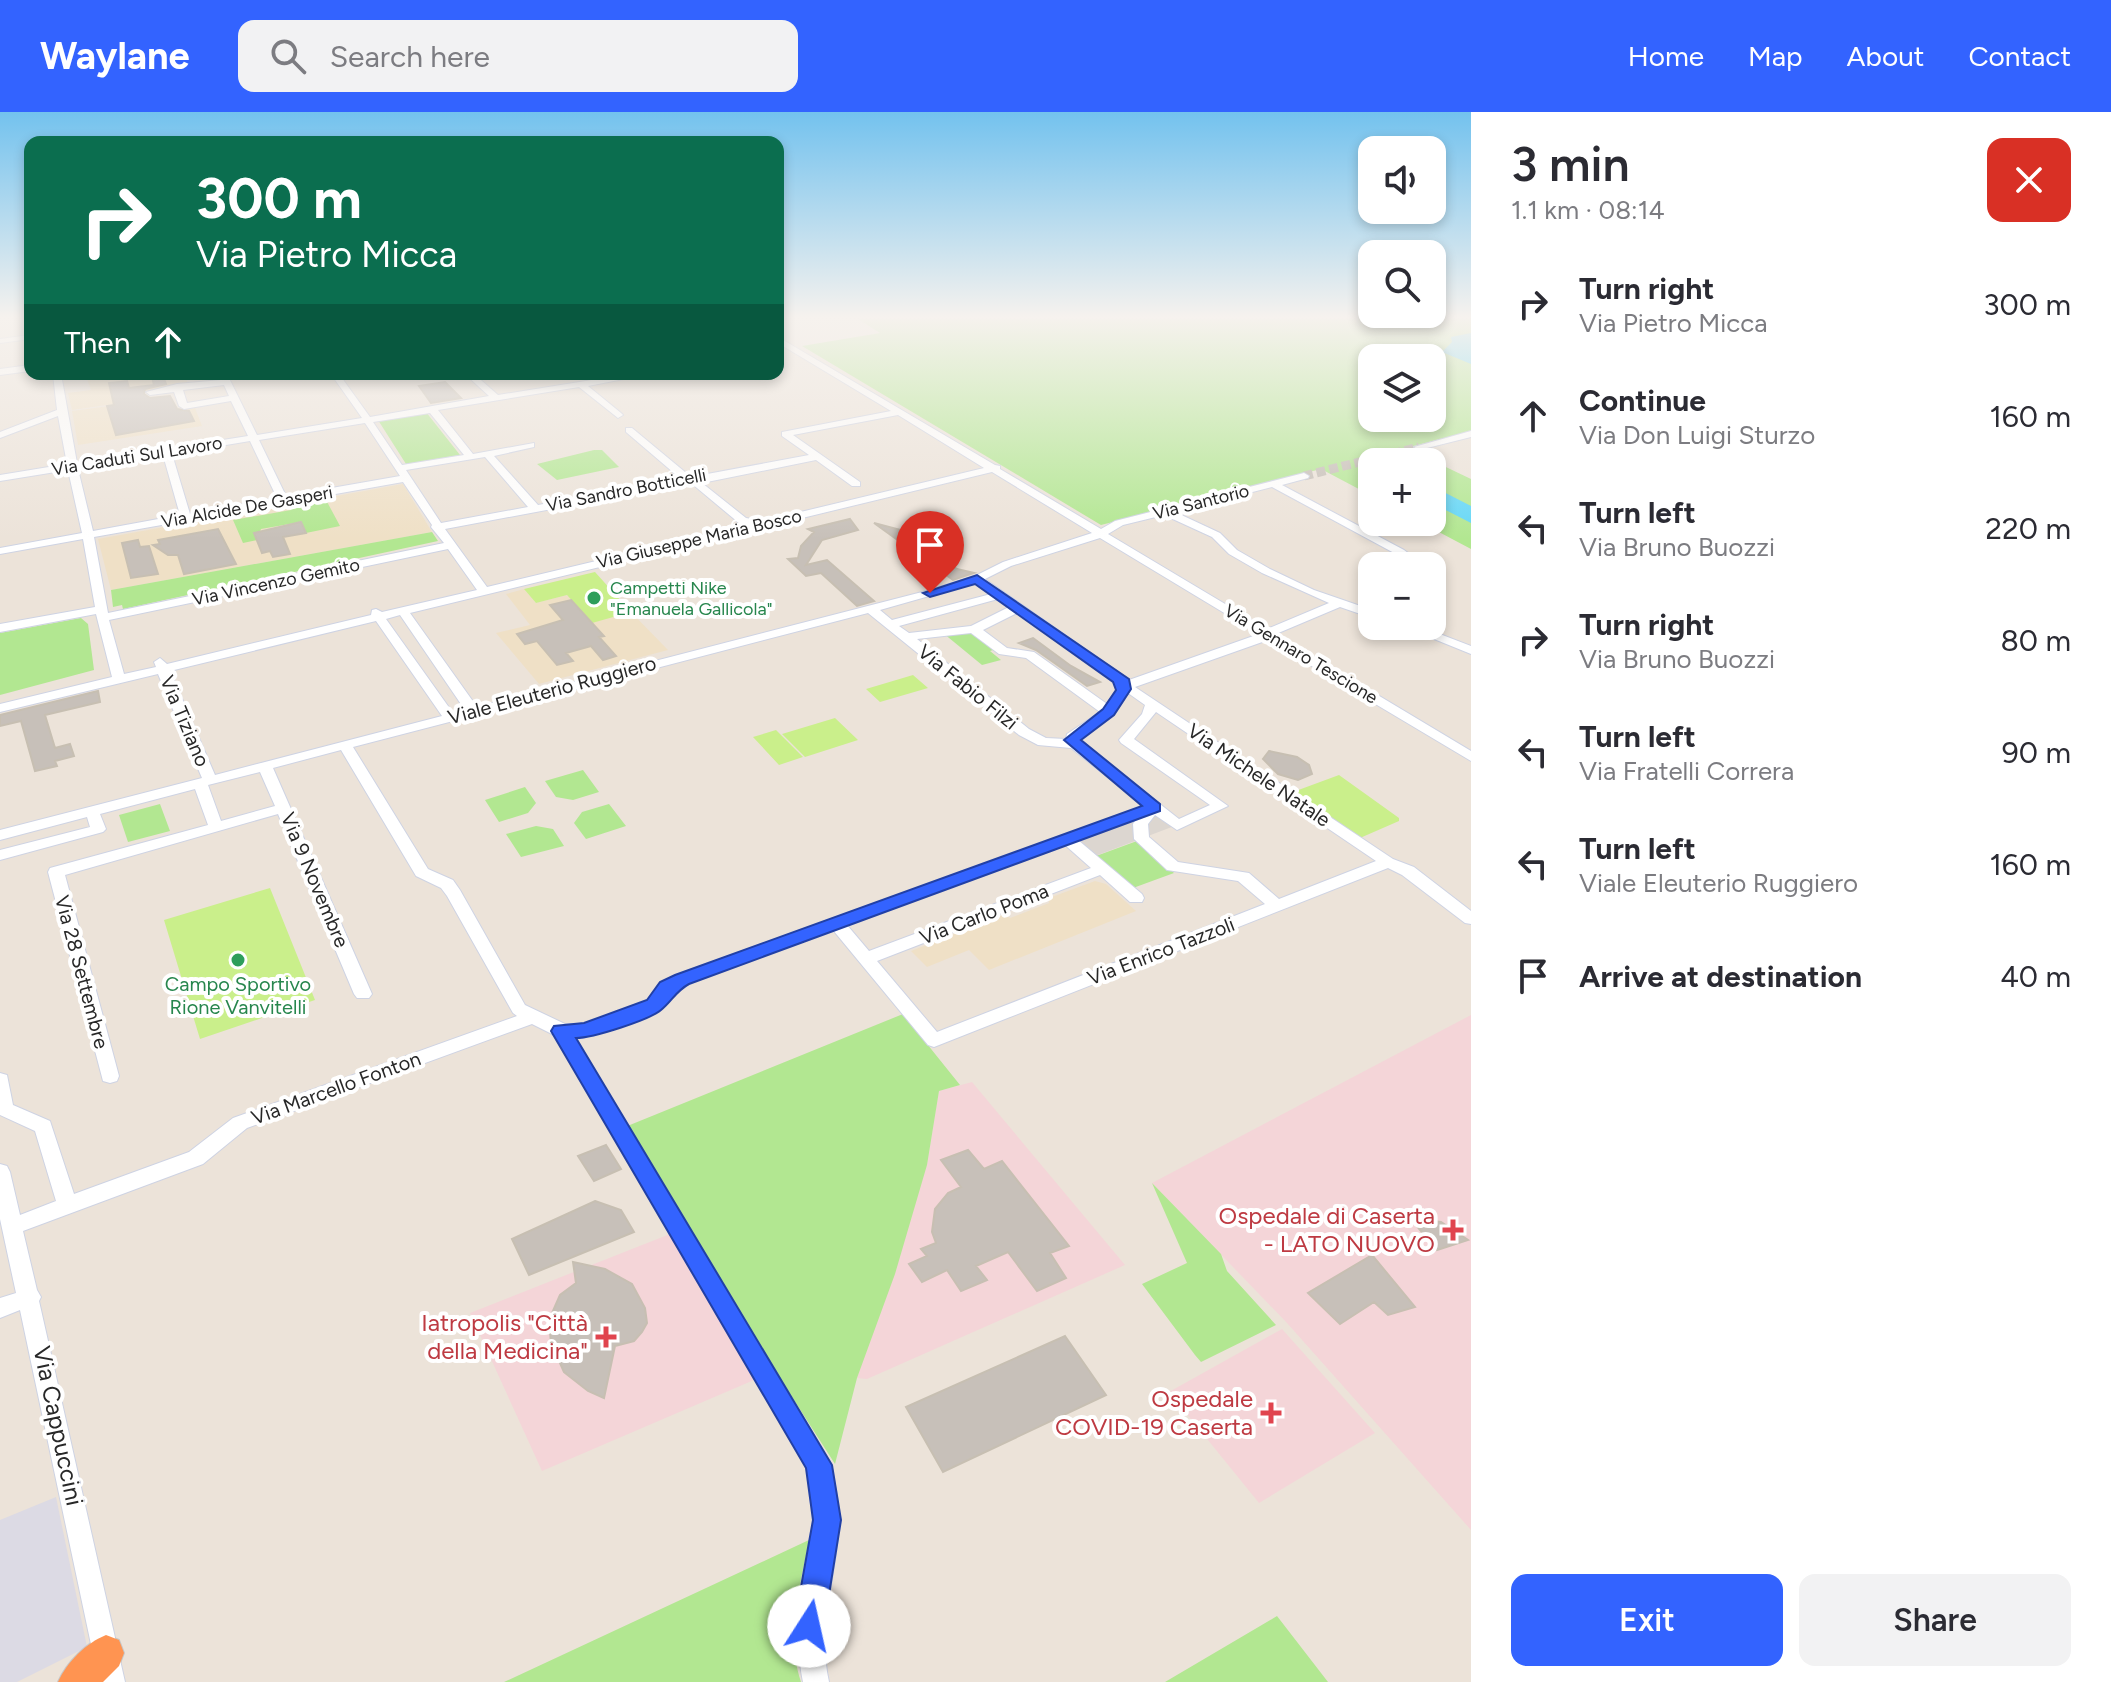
<!DOCTYPE html>
<html lang="en">
<head>
<meta charset="utf-8">
<style>
  :root { --surface:#fff; --page:#f2f2f3; --text:#2b2b33; --muted:#7c7c81; --accent:#3363ff }
  body { margin:0; font-family:Figtree,sans-serif; background:var(--page); color:var(--text); height:100vh; display:flex; flex-direction:column; font-size:30px; white-space:nowrap }
  * { box-sizing:border-box; margin:0 }
  p { font-size:26px; color:var(--muted) }
  .icon { flex:none; width:44px; height:44px; fill:none; stroke:currentColor; stroke-width:2; stroke-linecap:round; stroke-linejoin:round }
  .map { position:relative; flex:1; overflow:hidden }
  .details { display:flex; flex-direction:column; background:var(--surface); width:640px }
  .details>* { flex:none }
  .hud { position:absolute; left:24px; top:24px; width:760px; height:244px; border-radius:16px; box-shadow:0 4px 12px #0003; background:#0b6e4f; color:#fff; overflow:hidden }
  .controls { position:absolute; left:1358px; top:24px; display:grid; gap:16px }
  .controls a { display:grid; place-items:center; width:88px; height:88px; border-radius:16px; background:var(--surface); box-shadow:0 4px 12px #0003; font-size:40px }
  .pin { position:absolute; display:grid; place-items:center; width:68px; height:68px; color:#fff; margin:-82px -34px; border-radius:50% 50% 50% 0; rotate:-45deg; box-shadow:0 0 8px #0007 }
  .pin .icon { rotate:45deg }
  .me { position:absolute; width:88px; margin:-44px; rotate:10deg; stroke-linejoin:round; filter:drop-shadow(0 0 6px #0008) }
  .turn { display:flex; align-items:center; gap:28px; height:168px; padding:0 40px; font-size:36px }
  .turn .icon { width:104px; height:104px; stroke-width:2.5 }
  .turn b { display:block; font-size:56px; line-height:68px }
  .then { display:flex; align-items:center; height:76px; padding:0 40px; background:#0003; gap:16px; font-size:30px }
  .round { display:grid; place-items:center; flex:none; width:84px; height:84px; border-radius:16px; background:var(--page) }
  .summary { display:flex; align-items:center; justify-content:space-between; height:136px; padding:0 40px }
  h1 { font-size:48px; font-weight:600; line-height:60px }
  .action { display:flex; gap:16px; margin-top:auto; padding:16px 40px }
  .action a { flex:1; height:92px; border-radius:16px; background:var(--accent); color:#fff; font-size:32px; font-weight:600; line-height:92px; text-align:center }
  .action a+a { background:var(--page); color:var(--text) }
  ul { padding:0; list-style:none }
  li { display:flex; align-items:center; gap:24px; height:112px; padding:0 40px }
  li div { flex:1 }
  li b { display:block; font-size:30px }
  li em { font-style:normal }
  header { display:flex; align-items:center; gap:48px; box-sizing:border-box; height:112px; padding:0 40px; background:var(--accent); color:#fff }
  header strong { font-size:38px }
  nav { display:flex; gap:44px; margin-inline-start:auto; font-size:28px }
  .search { width:560px; height:72px; background:var(--page); display:flex; align-items:center; gap:20px; box-sizing:border-box; padding:0 28px; border-radius:16px; color:var(--muted); font-size:30px }
  main { display:flex; flex:1; min-height:0 }
  .map>svg:first-child { display:block }
</style>
</head>
<body>
<header>
<strong>Waylane</strong>
<div class="search"><svg class="icon" aria-label="search" viewBox="0 0 24 24"><circle cx="10" cy="10" r="6"/><path d="M15 15l6 6"/></svg>Search here</div>
<nav><a>Home</a><a>Map</a><a>About</a><a>Contact</a></nav>
</header>
<main>
<div class="map">
<svg width="1471" height="1570" viewBox="0 0 1471 1570">
  <rect width="100%" height="100%" fill="#ece3d9"/>
  <!-- industrial -->
  <path fill="#dcdae4" d="M56 1385 87 1535 17 1570H0V1408Z"/>
  <!-- education -->
  <path fill="#efe0c6" d="M92 262H184L189 274 128 283V290L72 298 68 281 91 278 87 267 93 266Z
    M131 291 136 305 195 296 202 314 78 333 72 299Z
    M403 372 432 420 111 478 98 427Z
    M524 477 536 491 567 483 592 510 631 500 668 538 539 572 496 521 530 513 506 482Z
    M1095 769 1106 772 1136 799 989 858 969 838 927 855 911 839 1005 802 1010 806 1049 791V786Z"/>
  <!-- medical -->
  <path fill="#f4d5d8" d="M1471 903V1418L1287 1211 1152 1071Z
    M972 970 1125 1153 867 1267 857 1266 927 1053 939 979Z
    M670 1122 752 1255 754 1268 542 1359 470 1201Z
    M1282 1217 1375 1321 1259 1391 1169 1280Z"/>
  <!-- green -->
  <path fill="#b2e791" fill-rule="evenodd" d="M858 207H1471V319L1406 336 1471 367V437L1420 410H1432V350H1372V384L1321 357 1101 413 802 234 880 221ZM1372 246H1432V306H1372Z
    M426 300 460 343 406 352 378 308Z
    M594 338H602L619 355 557 368 537 352Z
    M325 386 340 414 306 421 301 410 261 417 257 428 243 431 233 408 291 398 289 392Z
    M432 420 438 429 123 497 122 493 113 495 111 478Z
    M81 506 88 512 94 558 0 583V521Z
    M974 517 999 536 990 539 1001 548 982 553 943 521Z
    M583 658 599 680 573 688 556 685 545 669Z
    M525 675 536 691 528 701 499 710 485 688Z
    M160 692 170 719 128 730 119 703Z
    M609 692 626 714 586 727 574 711 582 700Z
    M536 714 553 717 564 734 521 745 506 722Z
    M1137 729 1174 761 1133 776 1096 744Z
    M903 902 960 973 939 979 927 1053 895 1162 857 1266 835 1352 620 1017Z
    M1152 1071 1221 1142 1227 1159 1276 1213 1201 1250 1195 1243 1142 1172 1187 1151Z
    M809 1428C800 1477 785 1522 801 1570H504Z
    M1277 1504 1328 1570H1165Z"/>
  <!-- pitch -->
  <path fill="#caef8b" d="M595 460 631 500 592 511 567 483 536 491 524 477Z
    M913 563 928 576 880 590 866 577Z
    M835 606 858 628 805 645 782 622Z
    M776 618 803 645 779 653 753 625Z
    M1339 663 1399 706V709L1360 726 1293 680Z
    M270 776 315 888 200 927 164 808Z"/>
  <!-- plaza -->
  <path fill="#dcd6d0" d="M1154 695 1177 713 1090 746 1067 727Z"/>
  <!-- water -->
  <path fill="#63d7f7" d="M1471 221V252L1442 240 1452 230 1451 225Z
    M1432 374 1471 394V411L1432 391Z"/>
  <!-- building -->
  <path fill="#c7c0b9" stroke="#c7bfb2" stroke-width="2" d="M163 264 166 272 145 277 144 282 150 286 170 284 177 297 189 299 194 309 116 323 107 294 114 293 109 271 127 269 129 276 154 273 152 265Z
    M445 270 461 286 431 291 419 274Z
    M850 407 858 418 822 428 806 453 827 448 874 489 857 494 821 461 806 464 788 447 798 446 801 434 814 420 808 417Z
    M301 410 306 421 283 425 290 442 273 445 270 439 262 441 254 421Z
    M874 411 908 420 919 414 948 432 928 437 957 457 974 461 953 468Z
    M218 417 236 452 184 462 178 443H168L153 433 160 432 158 428Z
    M138 428 140 435 149 434 158 462 131 466 122 431Z
    M571 488 604 524 599 525 616 544 603 548 591 534 566 541 573 549 557 553 537 529 525 532 517 522 563 508 550 493Z
    M1033 526 1071 554 1100 570 1087 574 1036 538 1019 531Z
    M98 579 100 590 45 603 55 636 70 632 74 644 55 649 57 654 35 659 21 609 0 614V603Z
    M1269 639 1297 645 1309 653 1312 662 1298 668 1278 662 1263 647Z
    M606 1033 621 1057 594 1069 578 1044Z
    M968 1038 984 1057 1002 1049 1069 1134 1050 1141 1066 1166 1037 1179 1008 1140 976 1154 987 1168 961 1179 947 1158 922 1170 909 1152 927 1144 921 1137 936 1131 932 1120 935 1097 948 1081 961 1075 941 1048Z
    M595 1089 621 1098 634 1120 529 1163 512 1127Z
    M1410 1106 1441 1110 1468 1128 1437 1138Z
    M1372 1143 1415 1195 1388 1203 1374 1190 1340 1212 1308 1181Z
    M573 1150 605 1157 632 1172 645 1196 647 1211 642 1220 634 1229 615 1234 604 1286 588 1279 564 1260 551 1231 549 1208 560 1183 576 1171Z
    M1065 1224 1106 1283 943 1360 906 1295Z"/>
  <g fill="none" stroke-linecap="round" stroke-linejoin="round">
    <!-- minor-tunnel -->
    <path stroke="#c5beb6" stroke-width="9" stroke-dasharray="9 4" stroke-linecap="butt" d="M1304 364 1419 335"/>
    <defs>
      <path id="minor" d="M30 223V227L0 231V227Z
        M778 225 995 353 1000 354V357L1101 417 1115 409 1304 361 1309 364 1308 366 1282 373 1404 438 1423 452 1425 454H1412L1396 442 1272 375 1175 400 1220 421 1237 438 1270 457 1314 478 1372 498V506L1340 495 1276 522 1471 639V649L1268 528 1135 575 1393 747 1414 755 1471 799V812L1465 811 1402 763 1388 756 934 935 928 933 833 818 688 871 673 879 660 897 592 924 575 926 831 1353C834 1371 840 1390 839 1409 837 1466 816 1512 829 1570H803C791 1513 811 1467 814 1411 816 1392 810 1374 807 1356L556 924 532 912 247 1016 203 1052 23 1119 37 1178 41 1185 39 1189 125 1570H99L20 1198 0 1206V1186L16 1181 0 1107V1052L7 1054 10 1060 20 1103 56 1089 35 1019 0 1003V961L7 963 13 993 50 1009 74 1082 189 1040 233 1006 517 904 513 901 447 784 441 776 416 764 341 638 273 656 372 882 369 886H357L354 882 278 702 65 763 119 964 117 969 110 971 103 969 48 760 50 756 208 713 195 677 100 702 106 717 103 720 0 748V738L90 715 87 705 0 728V718L202 666 158 562 0 600V592L112 565 96 502 0 520V512L95 495 83 427 0 442V436L82 421 68 358 0 369V363L67 352 58 304 0 326V320L57 298 53 262H61L77 351 248 324 231 289 184 297 179 294 174 280 150 283 146 280 177 272 221 268 219 262H227L257 323 362 306 331 262H339L370 305 489 284 465 262H474L498 283 629 262H649L588 274 621 301 623 303 618 306 579 275 438 298 473 342 534 331V335L494 344 538 393 681 367 626 320V316H632L691 365 809 343 782 324V320L891 299 778 231ZM224 273 229 284 187 291 183 278ZM430 301 464 343 402 353 373 310ZM898 303 984 356 763 409 746 406 702 371 816 348 852 374H860V370L793 323ZM365 311 400 364 286 384 259 328ZM250 329 277 386 190 402 172 342ZM163 343 180 403 93 419 78 357ZM485 345 528 395 441 411 406 358ZM992 360 1092 421 1003 450 973 465 926 479 477 595 410 501ZM403 370 432 413 431 415 444 431 108 501 94 425ZM691 371 739 411 747 413 487 475 445 417ZM1164 403 1212 425 1229 442 1262 461 1329 491 1267 517 1108 422 1123 413ZM1100 426 1259 522 1129 568 985 467 1011 454ZM448 437 477 478 382 500 376 497 372 498 371 503 167 552 160 546 154 550 156 555 124 562 109 508ZM975 471 991 482 892 508 880 498ZM998 487 1009 495 971 514 909 521 899 514ZM868 501 1019 623 1038 633 1071 636 1144 694 676 863 661 871 648 889 585 912H565L525 893 460 778 453 768 428 757 353 635ZM1017 501 1122 573 1107 592 1034 540 1007 536 983 518ZM400 503 465 598 453 601 386 507ZM376 509 442 604 215 663 170 559ZM971 521 999 542 1026 546 1100 600 1067 622 1066 627 1046 626 1029 617 917 527ZM1128 581 1145 593 1142 602 1119 628 1121 631 1210 693 1179 707 1081 630 1079 626 1114 603ZM1156 600 1376 749 1279 787 1249 761 1178 750 1149 725 1148 712 1155 703 1177 718 1228 694 1134 627ZM260 660 275 694 221 709 208 673ZM1137 706 1133 712 1134 727 1167 758 1238 769 1265 792 937 920 877 849 1100 763 1130 790H1142L1144 786 1142 782 1078 728ZM1065 733 1091 756 869 839 847 813Z
        M30 253V259L0 263V257Z
        M1471 319V325L1419 338 1414 335Z
        M1402 514H1419L1471 534V542Z"/>
      <path id="highway" d="M106 1523 119 1528 124 1541 119 1554 103 1570H58C67 1550 86 1531 106 1523Z"/>
    </defs>
    <!-- minor casing -->
    <use href="#minor" stroke="#ced3e3" stroke-width="2"/>
    <!-- highway casing -->
    <use href="#highway" stroke="#c7c7c7" stroke-width="2"/>
    <!-- minor -->
    <use href="#minor" fill="#fff" fill-rule="evenodd"/>
    <!-- highway -->
    <use href="#highway" fill="#ff9451" fill-rule="evenodd"/>
  </g>
  <!-- sky -->
  <linearGradient id="sky" x2="0" y2="1"><stop stop-color="#73c2ee"/><stop offset="0.48" stop-color="#f6f2ee"/><stop offset="1" stop-color="#f6f2ee" stop-opacity="0"/></linearGradient>
  <rect width="1471" height="427" fill="url(#sky)"/>
  <!-- route -->
  <path fill="#3363ff" stroke="#2140a6" stroke-width="2" d="M977 463 1129 567 1131 577 1114 603 1081 628 1160 692V699L689 872C676 879 672 889 661 898 649 908 593 926 576 926L832 1353 841 1408 824 1514 820 1525 809 1529 798 1525 794 1514 813 1408 806 1356 551 919 554 914 584 911 647 888 660 870 675 863 1142 694 1064 628 1103 597 1116 578 1113 570 975 472 930 485 923 481Z"/>
  <!-- markers -->
  <g fill="#2e9e5b" stroke="#fff" stroke-width="3">
    <circle cx="594" cy="486" r="8"/>
    <circle cx="238" cy="848" r="8"/>
  </g>
  <g fill="#e0444e" stroke="#fff" stroke-width="3">
    <path d="M1449 1106h8v8h8v8h-8v8h-8v-8h-8v-8h8z"/>
    <path d="M602 1213h8v8h8v8h-8v8h-8v-8h-8v-8h8z"/>
    <path d="M1267 1289h8v8h8v8h-8v8h-8v-8h-8v-8h8z"/>
  </g>
  <g text-anchor="middle" stroke-width="8" stroke-linejoin="round" paint-order="stroke">
    <!-- far-street labels -->
    <g font-size="18" fill="#282828" stroke="#fff">
      <text transform="translate(137 344) rotate(-9)" y="6">Via Caduti Sul Lavoro</text>
      <text transform="translate(626 378) rotate(-11)" y="6">Via Sandro Botticelli</text>
      <text transform="translate(1201 390) rotate(-14)" y="6">Via Santorio</text>
      <text transform="translate(247 395) rotate(-10)" y="6">Via Alcide De Gasperi</text>
      <text transform="translate(699 427) rotate(-13)" y="6">Via Giuseppe Maria Bosco</text>
      <text transform="translate(276 470) rotate(-12)" y="6">Via Vincenzo Gemito</text>
      <text transform="translate(1301 542) rotate(31)" y="6">Via Gennaro Tescione</text>
    </g>
    <!-- far-leisure labels -->
    <g font-size="18" fill="#27864d" stroke="#fff" text-anchor="start">
      <text x="610" y="482">Campetti Nike<tspan x="610" dy="21">"Emanuela Gallicola"</tspan></text>
    </g>
    <!-- street labels -->
    <g font-size="20" fill="#282828" stroke="#fff">
      <text transform="translate(968 575) rotate(39)" y="7">Via Fabio Filzi</text>
      <text transform="translate(552 578) rotate(-15)" y="7">Viale Eleuterio Ruggiero</text>
      <text transform="translate(185 609) rotate(67)" y="7">Via Tiziano</text>
      <text transform="translate(1259 663) rotate(34)" y="7">Via Michele Natale</text>
      <text transform="translate(315 768) rotate(67)" y="7">Via 9 Novembre</text>
      <text transform="translate(984 802) rotate(-21)" y="7">Via Carlo Poma</text>
      <text transform="translate(1161 839) rotate(-21)" y="7">Via Enrico Tazzoli</text>
      <text transform="translate(82 860) rotate(75)" y="7">Via 28 Settembre</text>
      <text transform="translate(336 976) rotate(-20)" y="7">Via Marcello Fonton</text>
    </g>
    <!-- leisure labels -->
    <g font-size="20" fill="#27864d" stroke="#fff">
      <text x="238" y="879">Campo Sportivo<tspan x="238" dy="23">Rione Vanvitelli</tspan></text>
    </g>
    <!-- near-health labels -->
    <g font-size="24" fill="#be3a42" stroke="#fff" text-anchor="end">
      <text x="1435" y="1112">Ospedale di Caserta<tspan x="1435" dy="28">- LATO NUOVO</tspan></text>
      <text x="588" y="1219">Iatropolis "Città<tspan x="588" dy="28">della Medicina"</tspan></text>
      <text x="1253" y="1295">Ospedale<tspan x="1253" dy="28">COVID-19 Caserta</tspan></text>
    </g>
    <!-- near-street labels -->
    <g font-size="24" fill="#282828" stroke="#fff">
      <text transform="translate(58 1314) rotate(78)" y="8">Via Cappuccini</text>
    </g>
  </g>
</svg>
<div class="controls">
<a><svg class="icon" aria-label="sound" viewBox="0 0 24 24"><path d="M4 9h4l5-4v14l-5-4H4zM17 9q2 3 0 6"/></svg></a>
<a><svg class="icon" aria-label="search" viewBox="0 0 24 24"><circle cx="10" cy="10" r="6"/><path d="M15 15l6 6"/></svg></a>
<a><svg class="icon" aria-label="layers" viewBox="0 0 24 24"><path d="M12 4l9 5-9 5-9-5zM3 14l9 5 9-5"/></svg></a>
<a>+</a>
<a>−</a>
</div>
<div class="pin" style="left:930px;top:481px;background:#d93025"><svg class="icon" aria-label="arrive" viewBox="0 0 24 24"><path d="M6 21V4h12l-3 4 3 4H6"/></svg></div>
<svg class="me" style="left:809px;top:1514px" viewBox="-20 -20 40 40"><circle r="19" fill="#fff"/><path d="M0-13L10 11 0 6-10 11z" fill="#3363ff"/></svg>
<div class="hud">
<div class="turn"><svg class="icon" aria-label="right" viewBox="0 0 24 24"><path d="M7 20v-9h11M14 6l5 5-5 5"/></svg><div><b>300 m</b>Via Pietro Micca</div></div>
<div class="then">Then<svg class="icon" aria-label="ahead" viewBox="0 0 24 24"><path d="M12 20V5M6 11l6-6 6 6"/></svg></div>
</div>
</div>
<section class="details">
<div class="summary"><div><h1>3 min</h1><p>1.1 km · 08:14</p></div><a class="round" style="background:#d93025;color:#fff"><svg class="icon" aria-label="close" viewBox="0 0 24 24"><path d="M6 6l12 12M18 6L6 18"/></svg></a></div>
<ul>
<li><svg class="icon" aria-label="right" viewBox="0 0 24 24"><path d="M7 20v-9h11M14 6l5 5-5 5"/></svg><div><b>Turn right</b><p>Via Pietro Micca</p></div><em>300 m</em></li>
<li><svg class="icon" aria-label="ahead" viewBox="0 0 24 24"><path d="M12 20V5M6 11l6-6 6 6"/></svg><div><b>Continue</b><p>Via Don Luigi Sturzo</p></div><em>160 m</em></li>
<li><svg class="icon" aria-label="left" viewBox="0 0 24 24"><path d="M17 20v-9H6M10 6l-5 5 5 5"/></svg><div><b>Turn left</b><p>Via Bruno Buozzi</p></div><em>220 m</em></li>
<li><svg class="icon" aria-label="right" viewBox="0 0 24 24"><path d="M7 20v-9h11M14 6l5 5-5 5"/></svg><div><b>Turn right</b><p>Via Bruno Buozzi</p></div><em>80 m</em></li>
<li><svg class="icon" aria-label="left" viewBox="0 0 24 24"><path d="M17 20v-9H6M10 6l-5 5 5 5"/></svg><div><b>Turn left</b><p>Via Fratelli Correra</p></div><em>90 m</em></li>
<li><svg class="icon" aria-label="left" viewBox="0 0 24 24"><path d="M17 20v-9H6M10 6l-5 5 5 5"/></svg><div><b>Turn left</b><p>Viale Eleuterio Ruggiero</p></div><em>160 m</em></li>
<li><svg class="icon" aria-label="arrive" viewBox="0 0 24 24"><path d="M6 21V4h12l-3 4 3 4H6"/></svg><div><b>Arrive at destination</b></div><em>40 m</em></li>
</ul>
<div class="action"><a>Exit</a><a>Share</a></div>
</section>
</main>
</body>
</html>
